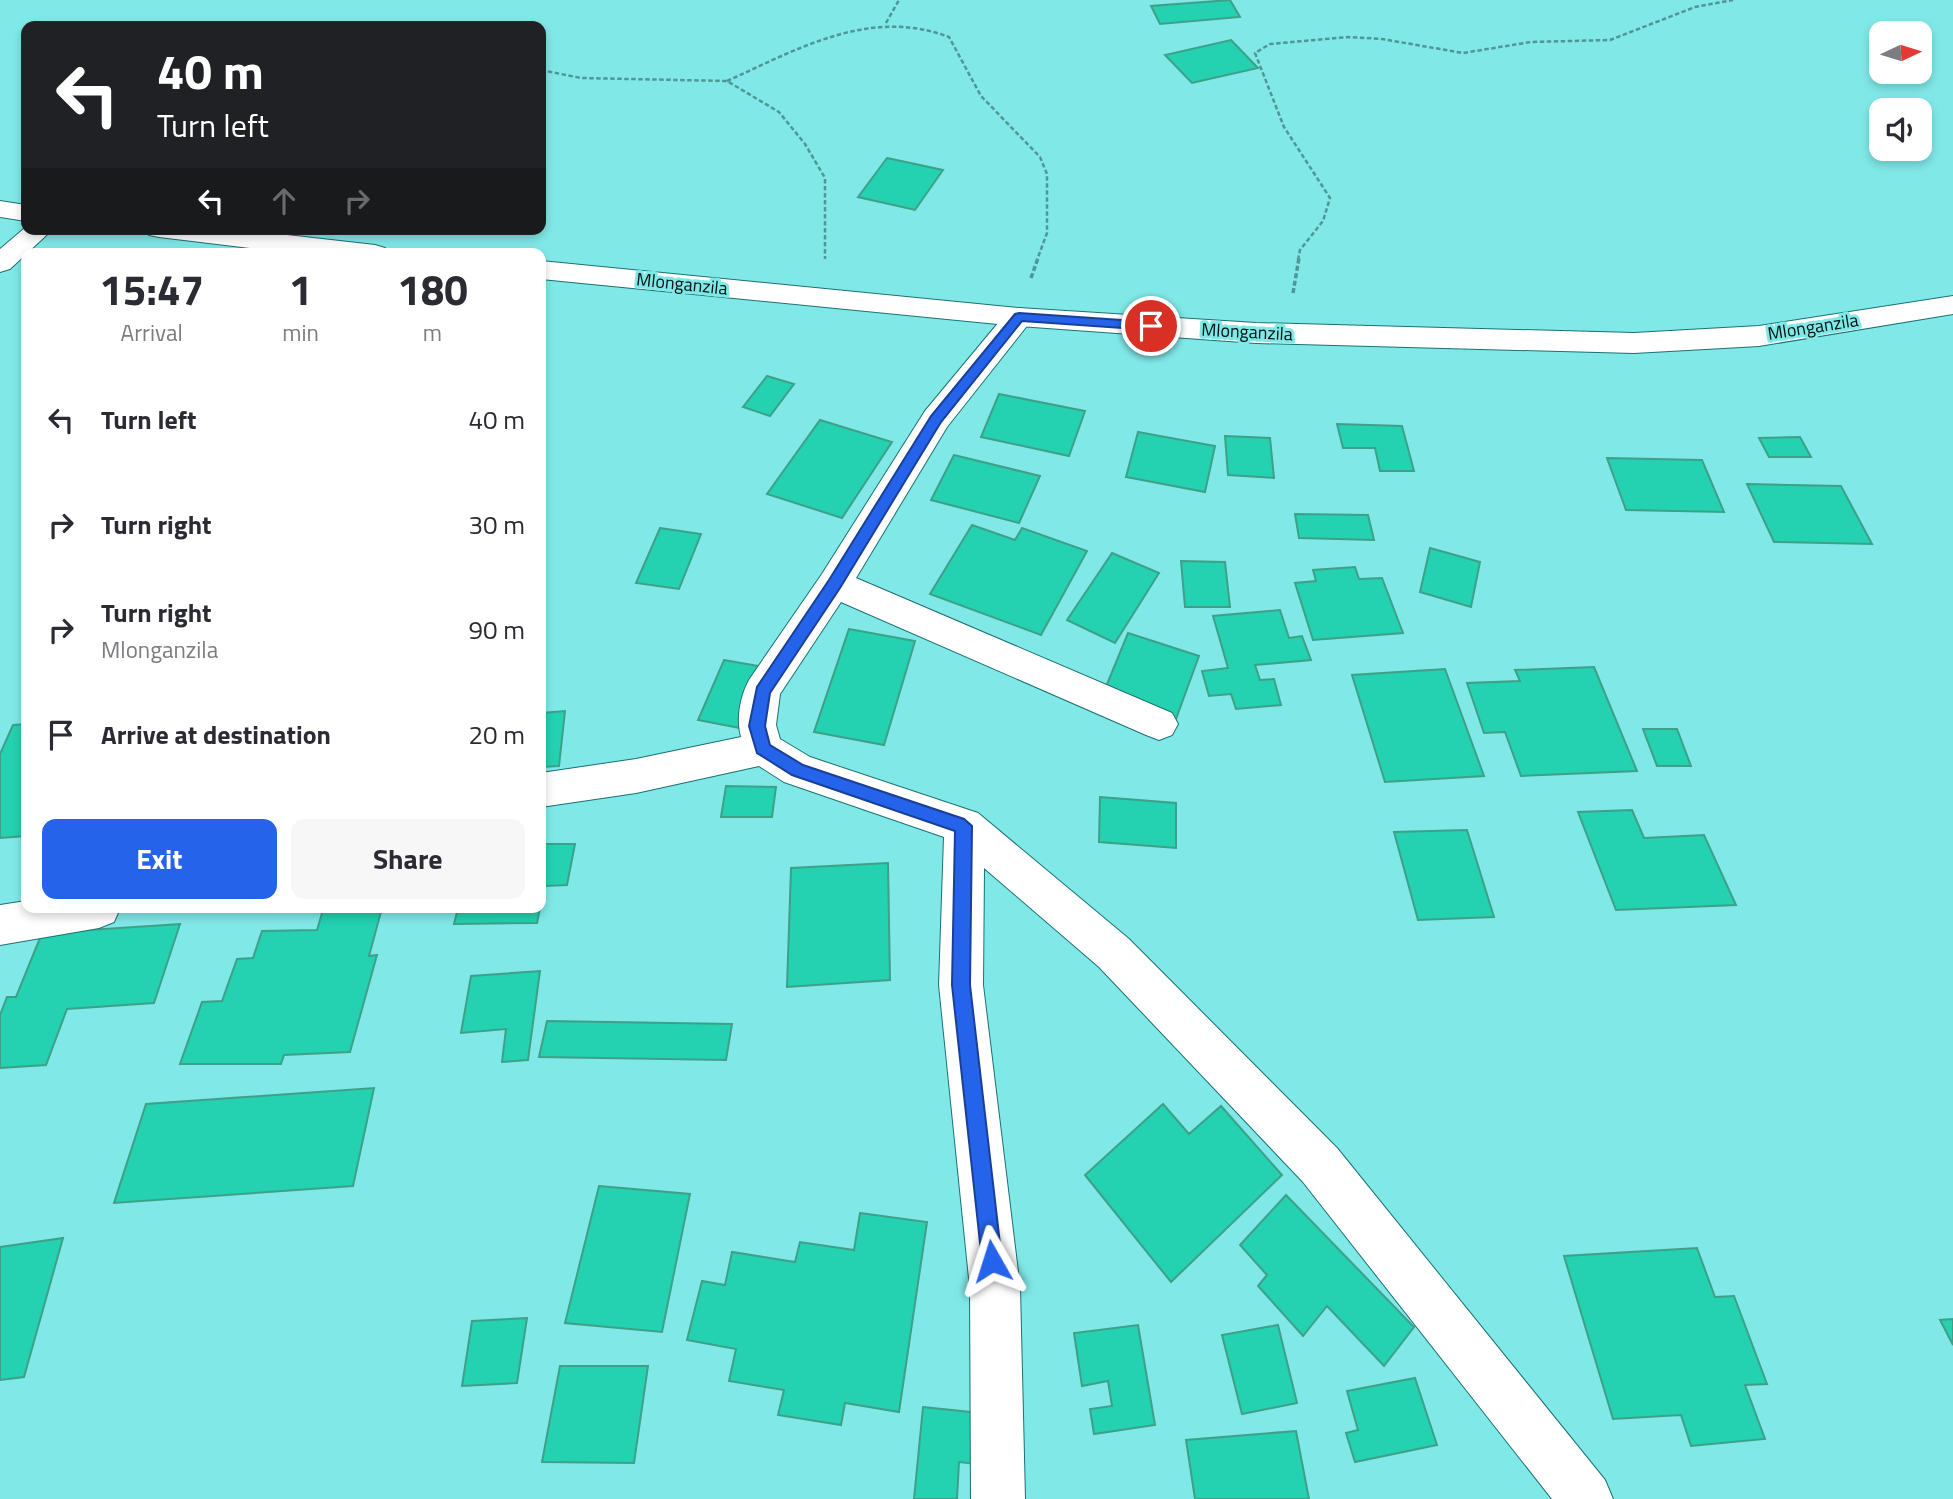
<!DOCTYPE html>
<html lang="en">
<head>
<meta charset="utf-8">
<style>
  :root { --surface:#fff; --page:#f7f7f7; --text:#2b2b33; --muted:#7c7c81; --accent:#2563eb }
  body { margin:0; font-family:"Titillium Web",sans-serif; background:var(--page); color:var(--text); height:100vh; display:flex; flex-direction:column; font-size:26px; white-space:nowrap }
  * { box-sizing:border-box; margin:0 }
  p { font-size:23px; color:var(--muted) }
  .icon { flex:none; width:38px; height:38px; fill:none; stroke:currentColor; stroke-width:2; stroke-linecap:round; stroke-linejoin:round }
  .map { position:relative; flex:1; overflow:hidden }
  .side { position:absolute; left:21px; top:248px; width:525px; height:665px; display:flex; flex-direction:column; background:var(--surface); border-radius:14px; box-shadow:0 4px 10px #0003 }
  .side>* { flex:none }
  .top-card { position:absolute; left:21px; top:21px; width:525px; height:214px; border-radius:14px; box-shadow:0 4px 10px #0003; background:#202124; color:#fff; overflow:hidden }
  .needle { width:46px; rotate:86deg }
  .buttons { position:absolute; left:1869px; top:21px; display:grid; gap:14px }
  .buttons a { display:grid; place-items:center; width:63px; height:63px; border-radius:14px; background:var(--surface); box-shadow:0 4px 10px #0003; font-size:35px }
  .pin { position:absolute; display:grid; place-items:center; width:60px; height:60px; color:#fff; margin:-30px; border:4px solid #fff; border-radius:50%; box-shadow:0 2px 7px #0007 }
  .me { position:absolute; width:77px; margin:-38px; rotate:354deg; stroke-linejoin:round; filter:drop-shadow(0 0 5px #0008) }
  .turn { display:flex; align-items:center; gap:24px; height:147px; padding:0 21px; font-size:32px }
  .turn .icon { width:91px; height:91px; stroke-width:2.5 }
  .turn b { display:block; font-size:49px; line-height:60px }
  .lanes { display:flex; align-items:center; height:66px; padding:0 21px; background:#0003; justify-content:center; gap:35px; direction:ltr }
  .lanes .off { opacity:.35 }
  .eta { display:flex; justify-content:space-evenly; align-items:center; height:119px; text-align:center }
  .eta b { font-size:42px; font-weight:700; line-height:49px }
  .action { display:flex; gap:14px; margin-top:auto; padding:14px 21px }
  .action a { flex:1; height:80px; border-radius:14px; background:var(--accent); color:#fff; font-size:28px; font-weight:700; line-height:80px; text-align:center }
  .action a+a { background:var(--page); color:var(--text) }
  ul { padding:0; list-style:none }
  li { display:flex; align-items:center; gap:21px; height:105px; padding:0 21px }
  li div { flex:1 }
  li b { display:block; font-size:26px }
  li em { font-style:normal }
  .map>svg:first-child { display:block }
</style>
</head>
<body>
<div class="map">
<svg width="1953" height="1499" viewBox="0 0 1953 1499">
  <rect width="100%" height="100%" fill="#80e9e8"/>
  <!-- building -->
  <path fill="#24d1b0" stroke="#3ea089" stroke-width="2" d="M1230 0 1240 17 1160 24 1151 6Z
    M1231 40 1258 68 1192 83 1165 55Z
    M887 158 943 170 915 210 858 197Z
    M767 376 794 384 770 416 743 407Z
    M999 394 1085 411 1069 456 981 437Z
    M820 420 892 442 842 518 767 494Z
    M1337 424 1402 426 1414 471H1380L1375 448H1343Z
    M1138 432 1215 446 1205 492 1126 477Z
    M1225 436 1270 438 1274 478 1228 475Z
    M1800 437 1811 457H1769L1759 438Z
    M954 455 1040 476 1019 523 931 500Z
    M1607 458 1702 460 1724 512 1626 510Z
    M1747 484 1841 486 1872 544 1774 542Z
    M1295 514 1368 515 1374 540 1299 538Z
    M972 525 1015 540 1022 528 1087 551 1041 635 930 594Z
    M660 528 701 534 679 589 636 583Z
    M1430 548 1480 562 1471 607 1420 592Z
    M1112 553 1159 573 1115 643 1067 620Z
    M1181 561 1225 562 1230 607H1185Z
    M1355 567 1359 579 1382 578 1403 633 1313 640 1295 583 1316 581 1313 570Z
    M1280 610 1289 638 1302 636 1311 660 1255 665 1260 680 1274 679 1281 705 1236 709 1231 694 1209 696 1202 671 1228 668 1213 616Z
    M849 629 915 641 884 745 814 732Z
    M1128 633 1199 656 1176 719 1103 694Z
    M724 660 764 667 740 728 698 720Z
    M1594 667 1637 771 1521 776 1505 732 1484 733 1467 683 1520 681 1515 670Z
    M1445 669 1484 776 1385 782 1352 675Z
    M565 711 559 766 541 767V713Z
    M26 724V836L0 838V754L13 725Z
    M1643 729H1677L1691 766H1657Z
    M726 786 776 787 772 817H721Z
    M1100 797 1176 803V848L1099 842Z
    M1632 810 1644 838 1704 835 1736 905 1616 910 1578 812Z
    M1467 830 1494 917 1418 920 1394 832Z
    M541 844H575L567 885 545 886 541 906Z
    M888 863 890 980 787 987 791 868Z
    M382 908 369 956 377 955 350 1052 284 1055 281 1064H180L202 1002 222 1001 237 959 253 958 262 931 317 930 323 910Z
    M458 908H540L537 923 454 924Z
    M180 924 154 1003 67 1009 46 1065 0 1068V1015L7 997H16L42 933Z
    M540 971 528 1060 502 1062 506 1029 461 1033 471 976Z
    M547 1021 732 1024 726 1060 539 1057Z
    M374 1088 353 1186 114 1203 146 1104Z
    M1163 1104 1189 1134 1221 1106 1282 1175 1171 1282 1085 1175Z
    M599 1186 690 1194 662 1332 565 1323Z
    M1286 1195 1414 1327 1384 1366 1327 1306 1303 1336 1258 1286 1267 1275 1240 1245Z
    M860 1213 927 1222 899 1412 845 1403 841 1425 778 1415 784 1390 729 1381 736 1349 687 1340 702 1281 725 1285 732 1252 795 1262 800 1242 854 1250Z
    M63 1238 24 1377 0 1380V1247Z
    M1697 1248 1715 1297 1734 1296 1767 1384 1745 1385 1765 1439 1691 1446 1681 1415 1613 1419 1564 1256Z
    M527 1318 517 1383 462 1386 472 1321Z
    M1953 1319V1345L1940 1320Z
    M1138 1325 1155 1425 1094 1434 1090 1409 1112 1406 1108 1381 1082 1386 1074 1333Z
    M1278 1325 1297 1403 1242 1414 1222 1335Z
    M560 1366H648L634 1463 542 1462Z
    M1415 1378 1437 1445 1355 1462 1346 1433 1358 1430 1347 1391Z
    M923 1407 980 1413 976 1464 959 1462 957 1499H914Z
    M1296 1431 1309 1499H1195L1186 1440Z"/>
  <g fill="none" stroke-linecap="round" stroke-linejoin="round">
    <defs>
      <path id="minor" d="M26 227V229H53L10 269 0 272V249Z
        M1019 308 1029 310 1034 317 947 427 856 578 1172 713 1178 724 1172 735 1159 740 1146 735 841 602 780 694 776 725 780 739 810 757 978 813 1129 939 1337 1148 1605 1480 1613 1499H1552L1303 1182 1099 967 984 868 983 985 1020 1288 1025 1499H971L970 1288 939 985 944 837 784 782 759 766 636 793 541 807V773L636 759 741 737C736 719 740 697 749 680L822 574 925 411 1009 310Z
        M26 901V908H120L114 922 99 928 0 945V905Z"/>
      <path id="tertiary" d="M0 201 26 205V221L0 217Z
        M146 229H233L375 245 385 248 389 254H300L159 237 149 235Z
        M541 261 1019 308 1256 323 1634 333 1759 326 1953 296V314L1759 346 1634 353 1256 343 1019 326 541 279Z"/>
    </defs>
    <!-- minor casing -->
    <use href="#minor" stroke="#1a7172" stroke-width="2"/>
    <!-- tertiary casing -->
    <use href="#tertiary" stroke="#1a7172" stroke-width="2"/>
    <!-- path-far1 -->
    <path stroke="#4f9696" stroke-width="2.5" stroke-dasharray="4.5 2.5" stroke-linecap="butt" d="M886 23 899 0
      M541 70 581 78 727 81 779 112 805 144 825 178V259
      M727 81C798 49 870 7 949 37L981 96 1040 157 1047 174V233L1037 260
      M1298 260 1300 250 1323 221 1330 198 1284 127 1255 53 1270 44 1348 37 1382 39 1463 53 1531 42 1610 40 1695 7 1733 0"/>
    <!-- path -->
    <path stroke="#4f9696" stroke-width="3.5" stroke-dasharray="5 2.5" stroke-linecap="butt" d="M1031 278 1038 258
      M1293 293 1299 258"/>
    <!-- minor -->
    <use href="#minor" fill="#fff" fill-rule="evenodd"/>
    <!-- tertiary -->
    <use href="#tertiary" fill="#fff" fill-rule="evenodd"/>
  </g>
  <!-- route -->
  <path fill="#2563eb" stroke="#184099" stroke-width="2" d="M1019 313 1151 322 1157 326 1151 330 1022 321 941 422 840 588 770 693 765 726 770 745 803 765 964 819 972 826 970 985 1002 1261 999 1268 992 1271 985 1268 982 1261 952 985 955 831 792 775 757 753 749 726 757 687 829 580 931 416 1015 314Z"/>
  <g text-anchor="middle" stroke-width="6" stroke-linejoin="round" paint-order="stroke">
    <!-- far-street labels -->
    <g font-size="18" fill="#001011" stroke="#80e9e8">
      <text transform="translate(682 284) rotate(6)" y="6">Mlonganzila</text>
      <text transform="translate(1813 327) rotate(-9)" y="6">Mlonganzila</text>
      <text transform="translate(1247 332) rotate(3)" y="6">Mlonganzila</text>
    </g>
  </g>
</svg>
<div class="buttons">
<a><svg class="needle" viewBox="-14 -14 28 28"><path d="M0-13l5 13h-10z" fill="#e53935"/><path d="M0 13l5-13h-10z" fill="#7c7c81"/></svg></a>
<a><svg class="icon" aria-label="sound" viewBox="0 0 24 24"><path d="M4 9h4l5-4v14l-5-4H4zM17 9q2 3 0 6"/></svg></a>
</div>
<div class="pin" style="left:1151px;top:326px;background:#d93025"><svg class="icon" aria-label="arrive" viewBox="0 0 24 24"><path d="M6 21V4h12l-3 4 3 4H6"/></svg></div>
<svg class="me" style="left:992px;top:1261px" viewBox="-20 -20 40 40"><path d="M0-17L14 15 0 8-14 15z" fill="#2563eb" stroke="#fff" stroke-width="4"/></svg>
<div class="top-card">
<div class="turn"><svg class="icon" aria-label="left" viewBox="0 0 24 24"><path d="M17 20v-9H6M10 6l-5 5 5 5"/></svg><div><b>40 m</b>Turn left</div></div>
<div class="lanes"><svg class="icon" aria-label="left" viewBox="0 0 24 24"><path d="M17 20v-9H6M10 6l-5 5 5 5"/></svg><svg class="icon off" aria-label="ahead" viewBox="0 0 24 24"><path d="M12 20V5M6 11l6-6 6 6"/></svg><svg class="icon off" aria-label="right" viewBox="0 0 24 24"><path d="M7 20v-9h11M14 6l5 5-5 5"/></svg></div>
</div>
<section class="side">
<div class="eta">
<div><b>15:47</b><p>Arrival</p></div>
<div><b>1</b><p>min</p></div>
<div><b>180</b><p>m</p></div>
</div>
<ul>
<li><svg class="icon" aria-label="left" viewBox="0 0 24 24"><path d="M17 20v-9H6M10 6l-5 5 5 5"/></svg><div><b>Turn left</b></div><em>40 m</em></li>
<li><svg class="icon" aria-label="right" viewBox="0 0 24 24"><path d="M7 20v-9h11M14 6l5 5-5 5"/></svg><div><b>Turn right</b></div><em>30 m</em></li>
<li><svg class="icon" aria-label="right" viewBox="0 0 24 24"><path d="M7 20v-9h11M14 6l5 5-5 5"/></svg><div><b>Turn right</b><p>Mlonganzila</p></div><em>90 m</em></li>
<li><svg class="icon" aria-label="arrive" viewBox="0 0 24 24"><path d="M6 21V4h12l-3 4 3 4H6"/></svg><div><b>Arrive at destination</b></div><em>20 m</em></li>
</ul>
<div class="action"><a>Exit</a><a>Share</a></div>
</section>
</div>
</body>
</html>
